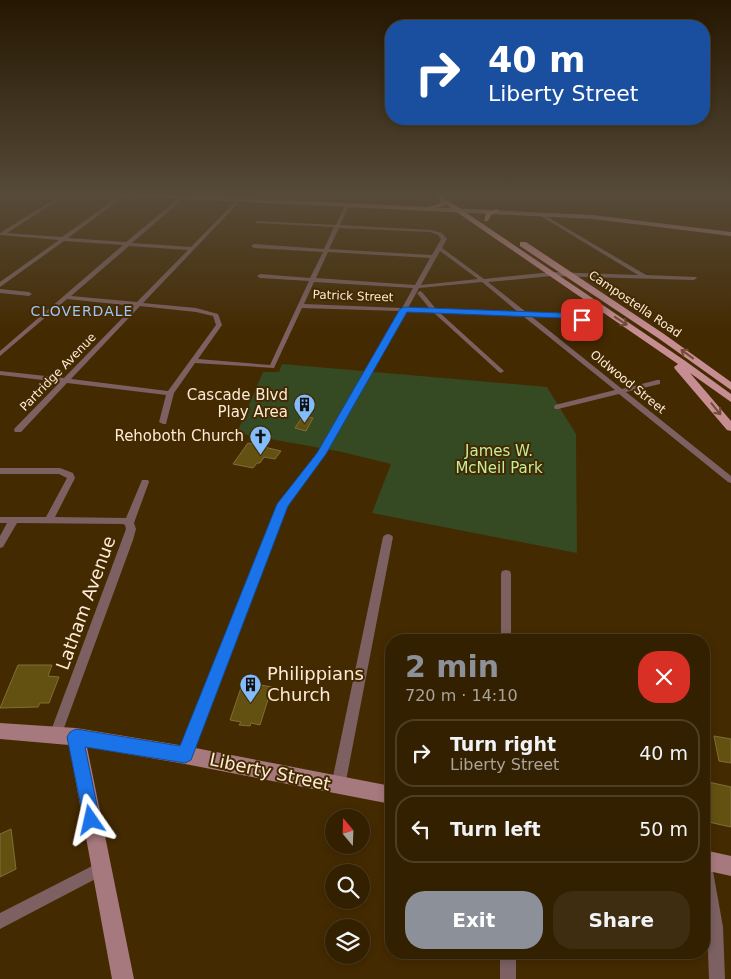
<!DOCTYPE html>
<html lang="en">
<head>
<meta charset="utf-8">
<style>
  :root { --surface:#332001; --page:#3e2d10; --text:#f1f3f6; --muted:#a9a399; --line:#4e3e23; --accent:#8c9099 }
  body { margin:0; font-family:"DejaVu Sans",sans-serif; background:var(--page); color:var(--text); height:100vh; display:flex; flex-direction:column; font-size:19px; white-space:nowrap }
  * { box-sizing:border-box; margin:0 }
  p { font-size:16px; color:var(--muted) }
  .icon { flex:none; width:28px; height:28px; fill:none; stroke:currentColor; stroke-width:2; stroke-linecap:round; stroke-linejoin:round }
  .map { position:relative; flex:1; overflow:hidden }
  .panel { position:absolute; left:385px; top:634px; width:325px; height:325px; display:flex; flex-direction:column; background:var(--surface); border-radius:20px; box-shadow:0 2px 8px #0003,0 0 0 1px var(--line) }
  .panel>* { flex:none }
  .top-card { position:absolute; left:385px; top:20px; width:325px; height:105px; border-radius:20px; box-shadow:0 2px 8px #0003,0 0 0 1px var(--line); background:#1a4fa0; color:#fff; overflow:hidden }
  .needle { width:32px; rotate:341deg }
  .tools { position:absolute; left:325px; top:809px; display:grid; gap:10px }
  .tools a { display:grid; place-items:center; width:45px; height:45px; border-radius:50%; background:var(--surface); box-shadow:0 2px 8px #0003,0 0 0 1px var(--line); font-size:25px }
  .pin { position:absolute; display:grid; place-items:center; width:42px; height:42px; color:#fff; margin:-21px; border-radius:10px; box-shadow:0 2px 8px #0006 }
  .me { position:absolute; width:55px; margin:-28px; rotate:349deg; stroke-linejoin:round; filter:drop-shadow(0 0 4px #0008) }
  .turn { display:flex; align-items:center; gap:18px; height:105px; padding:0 20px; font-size:22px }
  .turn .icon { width:65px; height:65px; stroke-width:2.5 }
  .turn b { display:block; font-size:35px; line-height:42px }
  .round { display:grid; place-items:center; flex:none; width:52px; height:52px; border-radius:20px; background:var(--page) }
  .head { display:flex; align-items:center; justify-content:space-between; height:85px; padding:0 20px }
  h1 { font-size:30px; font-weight:700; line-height:38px; color:var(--accent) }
  .button { display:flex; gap:10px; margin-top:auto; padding:10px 20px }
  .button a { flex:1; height:58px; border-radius:20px; background:var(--accent); color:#fff; font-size:20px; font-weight:700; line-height:58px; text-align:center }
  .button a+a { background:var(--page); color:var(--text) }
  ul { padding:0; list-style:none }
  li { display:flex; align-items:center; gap:15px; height:68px; margin:0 10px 8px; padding:0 10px; border:2px solid var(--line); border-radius:20px }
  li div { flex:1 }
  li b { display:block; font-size:19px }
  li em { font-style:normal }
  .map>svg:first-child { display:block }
</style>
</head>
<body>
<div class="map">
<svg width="731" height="979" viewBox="0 0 731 979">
  <rect width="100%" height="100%" fill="#442a01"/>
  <!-- green -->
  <path fill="#354923" d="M282 364 547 387 576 434 577 553 372 513 391 464 342 452 237 433 263 372H279Z"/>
  <!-- building -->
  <path fill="#635112" stroke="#826f34" d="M303 416 313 418 306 431 295 428Z
    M248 443 260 446 281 451 275 459 264 457 260 463H257L253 468 233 464Z
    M18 665H52L48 676 59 677 49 703H40L38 707 0 708Z
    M243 682 272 687 260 725 251 723 250 726 239 725 241 722 230 720Z
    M714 736 731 739V763L719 761Z
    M704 781 731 787V827L704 821Z
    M11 829 16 869 0 877V834Z"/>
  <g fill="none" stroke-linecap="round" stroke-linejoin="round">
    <!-- street -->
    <path fill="#7c6062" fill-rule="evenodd" d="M0 195H4L0 197Z
      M61 195H66L7 233 62 237 121 195H126L68 238 126 242 182 196 184 198 132 243 191 247 242 195H246L143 303 196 308 218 314 222 325 198 359 270 365 309 281 260 278 257 276 260 274 310 278 323 252 254 248 251 246 254 244 324 249 334 227 257 223 255 222 257 221 336 225 345 205 347 204 349 205 340 225 431 230 442 233 447 239 442 248 484 279 552 272 638 275 539 215V214L541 213 646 275 696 277 697 278 694 280 552 276 488 282 526 312 562 313 584 320 585 321 582 323 562 317 531 316 622 389 657 380H660V384L626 392 731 476V483L728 482 619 394 558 409H555L554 407 555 405 615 390 523 316 440 313 503 370 504 371 501 373 499 372 433 312 406 311 325 454 286 505 191 755 189 759 185 761 181 759 179 755 278 504 318 453 400 311 302 308 274 368 195 363 174 393 166 424H163L159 422 166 395 67 383 21 432H15L14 430 15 428 60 382 0 375V371L64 378 134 306 67 299 0 356V351L123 245 64 241 0 287V282L59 240 0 235V233ZM339 228 430 232 438 235 441 239 432 255 329 249ZM129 246 188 250 137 302 71 296ZM440 251 478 279 421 285ZM328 252 430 258 415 285 316 278ZM314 282 413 288 402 308 304 304ZM482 282 518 312 436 309 422 292 420 291 417 293 430 309 408 308 419 288ZM140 306 196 312 213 316 216 325 168 391 71 379Z
      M316 195H320L317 204 315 205 313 204Z
      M0 289 29 292 32 294 29 296 0 293Z
      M0 468H60L73 473 75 478 55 517 126 518 142 480H148L149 482 134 523 136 529 133 540 61 736 59 740 55 742 51 740 49 736 126 529 125 525 123 524 17 523 3 547 0 548V536L7 523H0V517H46L67 478 59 474H0Z
      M388 534 391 535 393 537 345 786 343 791 338 793 333 791 331 786 383 537 385 535Z
      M506 570 510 571 511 574V640H501V574L502 571Z
      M704 853 709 855 711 860 723 927 725 979H709L707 927 704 904Z
      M100 862 105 864 107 869 105 874 0 929V913Z
      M500 952H516V979H500Z"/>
    <!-- secondary -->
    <path fill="#a6797e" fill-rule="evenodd" d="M140 195H179L593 215 731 232V236L593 219 143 197Z
      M0 723 76 728 185 746 391 786V804L185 764 87 747 134 979H112L69 745 0 739Z
      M704 850 731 856V876L704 870Z"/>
    <!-- primary -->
    <path fill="#c68d93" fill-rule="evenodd" d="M433 195H440L684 360 731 394V402L690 373 731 421V431L727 430 675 369 674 367 678 364 445 204 444 206 429 209V207L439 204 440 200Z
      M497 209 499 210V212L491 215 488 221H484L486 213Z
      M520 242H526L664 334 731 382V390L658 338 520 246Z"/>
    <!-- rail -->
    <path stroke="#cfbca3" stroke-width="2" stroke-dasharray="5.5 3" stroke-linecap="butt" d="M731 195V197"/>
  </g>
  <!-- one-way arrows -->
  <defs><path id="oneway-shaft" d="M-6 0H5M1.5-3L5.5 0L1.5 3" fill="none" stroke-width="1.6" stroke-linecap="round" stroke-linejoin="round" transform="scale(1.25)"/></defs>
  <g stroke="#724d34">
    <use href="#oneway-shaft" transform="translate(621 321) rotate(34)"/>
    <use href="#oneway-shaft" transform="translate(687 354) rotate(-144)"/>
    <use href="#oneway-shaft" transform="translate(716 409) rotate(51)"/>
  </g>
  <!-- sky -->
  <linearGradient id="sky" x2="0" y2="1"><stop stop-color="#251701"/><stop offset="0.59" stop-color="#564a38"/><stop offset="1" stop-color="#564a38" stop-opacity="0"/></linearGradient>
  <rect width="731" height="332" fill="url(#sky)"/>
  <!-- route -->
  <path fill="#1a73e8" stroke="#114b97" d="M404 307 562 313 587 320 582 323 562 318 407 312 326 454 288 506 191 760 185 763 85 747 100 820 97 826 91 829 85 826 67 737 70 732 76 729 180 746 277 504 317 453 400 309Z"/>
  <!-- icons -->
  <defs>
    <symbol id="building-pin" viewBox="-11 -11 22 30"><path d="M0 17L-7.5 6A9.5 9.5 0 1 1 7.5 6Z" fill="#83bcfb" stroke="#442a01"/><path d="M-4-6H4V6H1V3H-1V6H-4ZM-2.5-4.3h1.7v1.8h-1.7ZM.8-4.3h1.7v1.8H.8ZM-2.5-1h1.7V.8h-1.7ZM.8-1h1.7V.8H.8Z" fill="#111"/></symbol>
    <symbol id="church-pin" viewBox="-11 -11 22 30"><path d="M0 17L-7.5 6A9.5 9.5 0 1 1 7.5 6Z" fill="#83bcfb" stroke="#442a01"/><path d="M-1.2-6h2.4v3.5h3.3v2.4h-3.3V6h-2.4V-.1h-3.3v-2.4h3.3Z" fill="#111"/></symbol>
  </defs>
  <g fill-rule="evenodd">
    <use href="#building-pin" x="292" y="392" width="25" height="34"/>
    <use href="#church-pin" x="248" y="424" width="25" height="34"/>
    <use href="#building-pin" x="238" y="672" width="25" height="34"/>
  </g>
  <g text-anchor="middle" stroke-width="4" stroke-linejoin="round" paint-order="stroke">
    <!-- far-street labels -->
    <g font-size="12" fill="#fcebd7" stroke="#442a01">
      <text transform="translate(353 296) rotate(2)" y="4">Patrick Street</text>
      <text transform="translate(635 304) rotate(34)" y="4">Campostella Road</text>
      <text transform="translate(58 372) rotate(-46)" y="4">Partridge Avenue</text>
      <text transform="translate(628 382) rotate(39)" y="4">Oldwood Street</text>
    </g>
    <!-- far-neighbourhood labels -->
    <g font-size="14" letter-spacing="1" fill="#9cc6f5" stroke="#442a01">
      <text x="82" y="316">CLOVERDALE</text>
    </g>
    <!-- poi labels -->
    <g font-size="15" fill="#fcebd7" stroke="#442a01" text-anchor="end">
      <text x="288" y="400">Cascade Blvd<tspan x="288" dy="17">Play Area</tspan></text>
      <text x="244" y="441">Rehoboth Church</text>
    </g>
    <!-- park labels -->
    <g font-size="15" fill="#c2ee9e" stroke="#442a01">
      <text x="499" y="456">James W.<tspan x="499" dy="17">McNeil Park</tspan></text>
    </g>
    <!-- near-street labels -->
    <g font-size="18" fill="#fcebd7" stroke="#442a01">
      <text transform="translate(86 603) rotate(-70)" y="6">Latham Avenue</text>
      <text transform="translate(270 772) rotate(12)" y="6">Liberty Street</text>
    </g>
    <!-- near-poi labels -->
    <g font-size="18" fill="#fcebd7" stroke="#442a01" text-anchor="start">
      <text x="267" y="680">Philippians<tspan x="267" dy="21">Church</tspan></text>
    </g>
  </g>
</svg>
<div class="tools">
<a><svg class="needle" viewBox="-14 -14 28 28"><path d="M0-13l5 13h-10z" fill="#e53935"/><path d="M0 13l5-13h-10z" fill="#a9a399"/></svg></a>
<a><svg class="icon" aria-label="search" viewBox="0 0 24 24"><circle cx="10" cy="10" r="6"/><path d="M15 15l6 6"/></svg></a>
<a><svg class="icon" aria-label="layers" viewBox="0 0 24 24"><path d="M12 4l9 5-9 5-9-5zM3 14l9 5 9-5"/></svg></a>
</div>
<div class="pin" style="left:582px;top:320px;background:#d93025"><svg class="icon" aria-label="arrive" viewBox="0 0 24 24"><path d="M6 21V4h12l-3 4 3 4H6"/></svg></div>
<svg class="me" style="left:91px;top:820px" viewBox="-20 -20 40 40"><path d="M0-17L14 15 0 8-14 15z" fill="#1a73e8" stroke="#fff" stroke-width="4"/></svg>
<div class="top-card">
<div class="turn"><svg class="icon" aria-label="right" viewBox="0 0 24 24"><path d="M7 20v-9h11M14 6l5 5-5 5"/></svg><div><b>40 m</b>Liberty Street</div></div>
</div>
<section class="panel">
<div class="head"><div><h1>2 min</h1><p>720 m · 14:10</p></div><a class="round" style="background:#d93025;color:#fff"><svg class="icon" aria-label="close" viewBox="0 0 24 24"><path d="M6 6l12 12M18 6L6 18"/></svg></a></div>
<ul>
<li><svg class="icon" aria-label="right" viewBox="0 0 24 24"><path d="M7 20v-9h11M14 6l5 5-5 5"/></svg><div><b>Turn right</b><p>Liberty Street</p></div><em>40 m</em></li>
<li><svg class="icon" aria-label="left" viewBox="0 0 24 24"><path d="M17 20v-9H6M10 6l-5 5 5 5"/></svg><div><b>Turn left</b></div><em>50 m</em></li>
</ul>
<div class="button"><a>Exit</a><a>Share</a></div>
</section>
</div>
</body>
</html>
